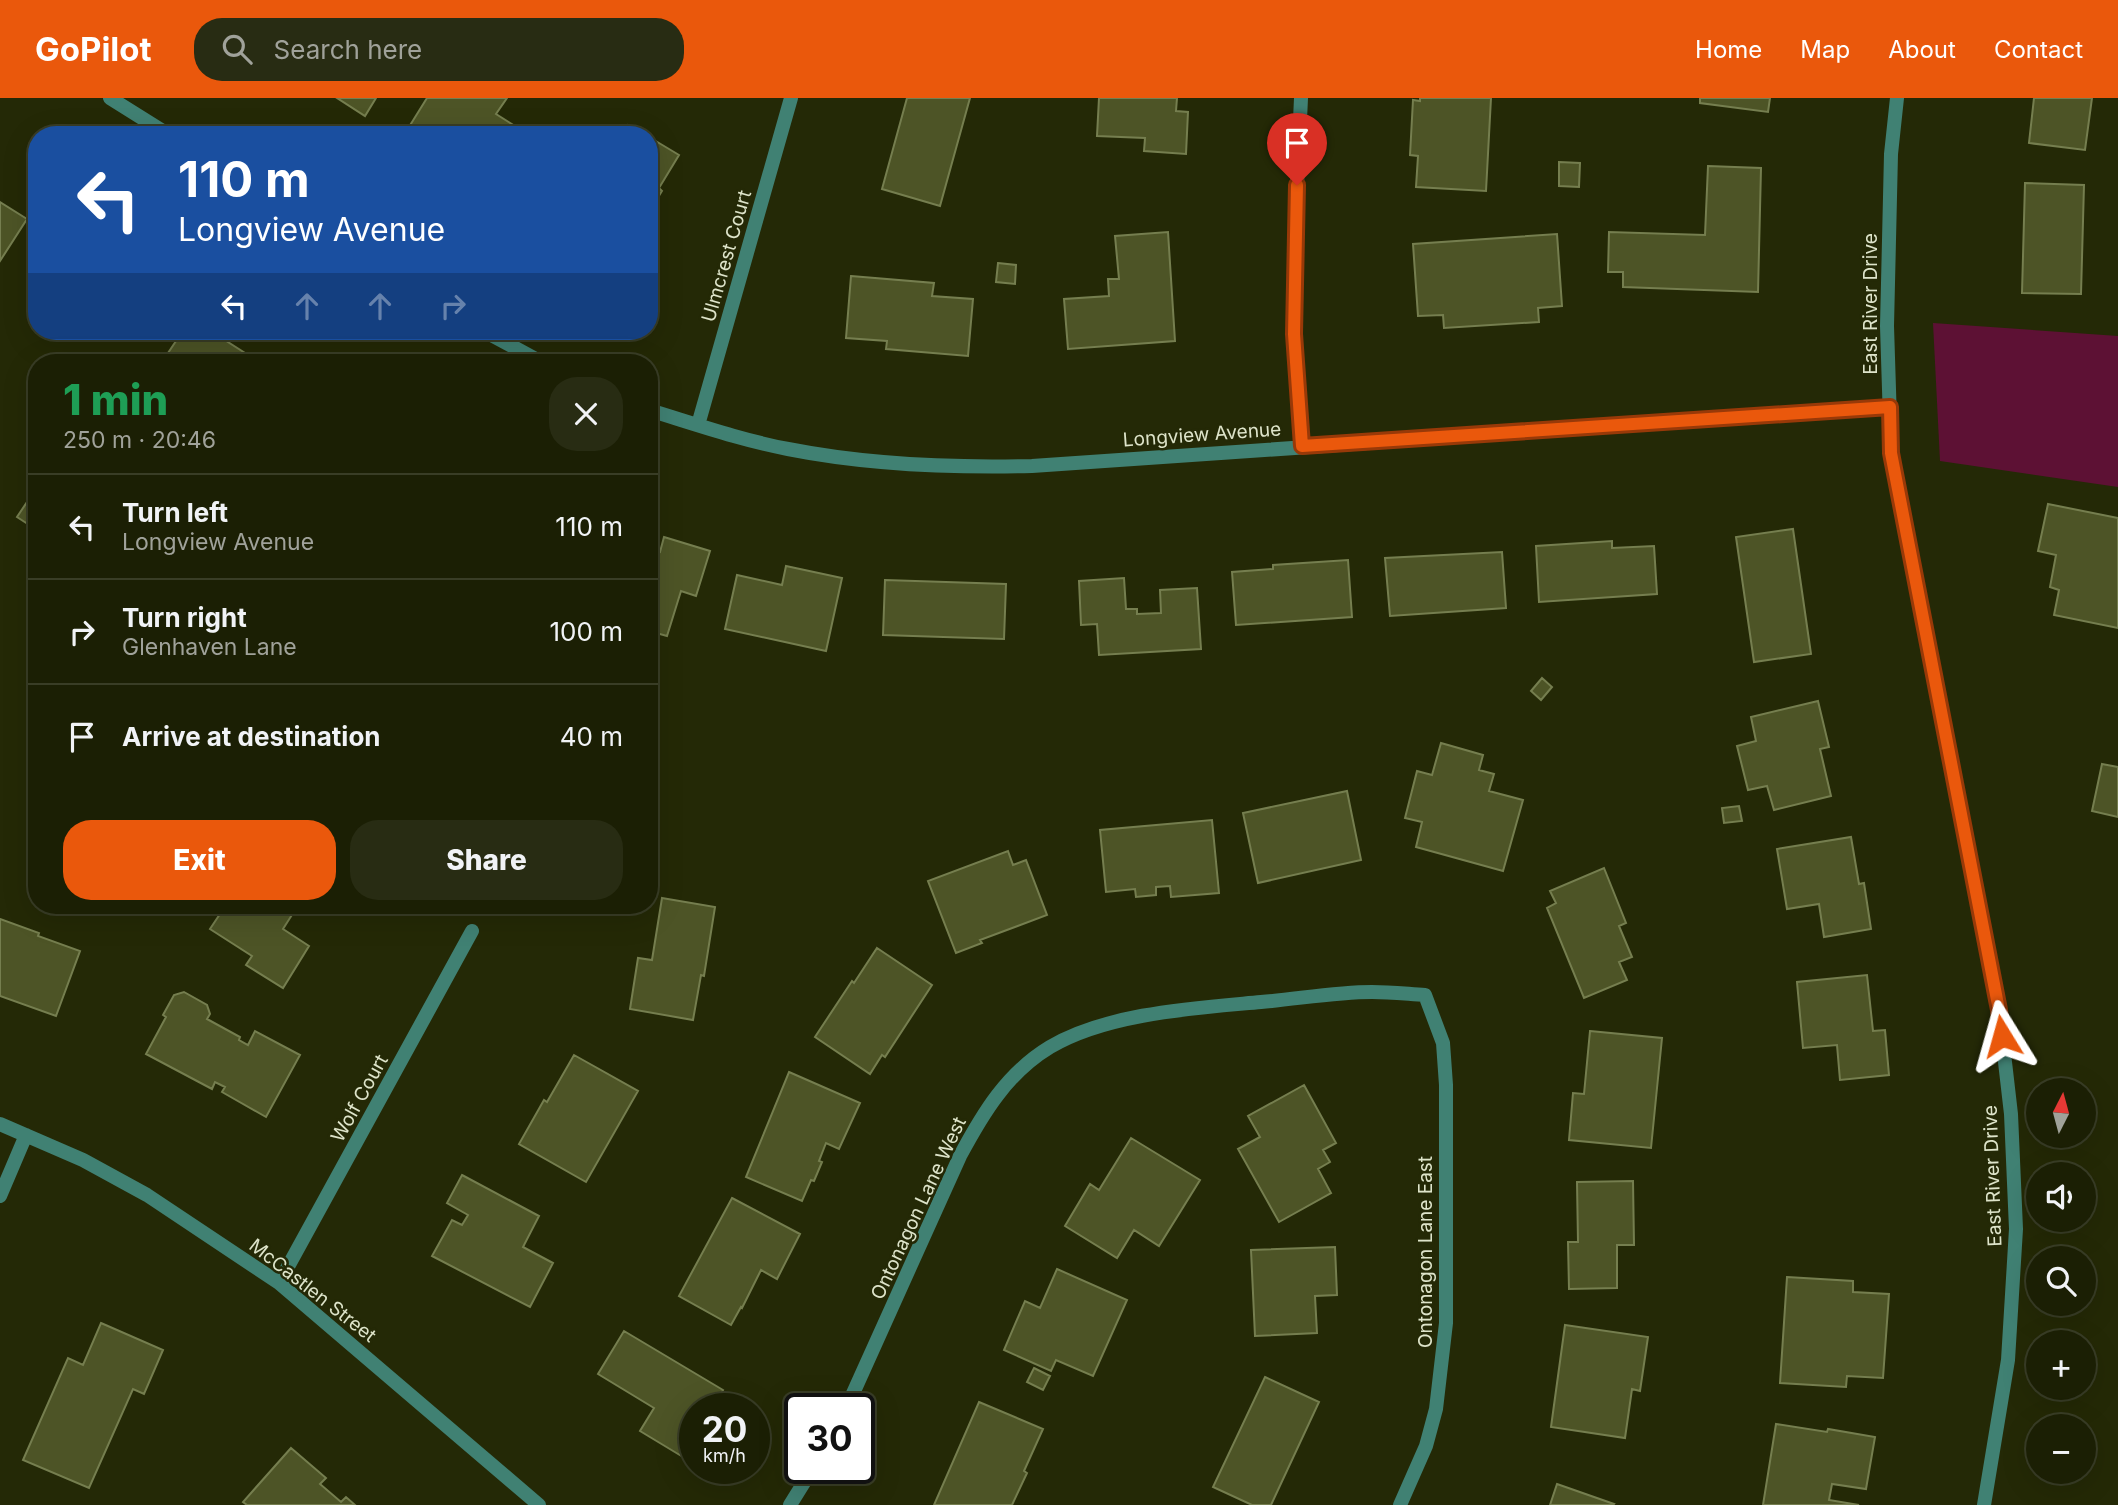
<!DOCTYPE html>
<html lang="en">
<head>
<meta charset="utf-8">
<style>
  :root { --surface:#1b1f04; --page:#282c13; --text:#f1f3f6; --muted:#a0a29a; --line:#393d26; --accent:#ea580c }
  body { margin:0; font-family:Inter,sans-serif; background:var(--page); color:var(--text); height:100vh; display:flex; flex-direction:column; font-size:26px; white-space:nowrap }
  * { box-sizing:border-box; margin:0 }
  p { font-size:23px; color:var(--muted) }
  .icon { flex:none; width:38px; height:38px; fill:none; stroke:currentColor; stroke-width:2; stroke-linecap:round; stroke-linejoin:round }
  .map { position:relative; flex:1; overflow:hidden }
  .panel { position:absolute; left:28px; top:256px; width:630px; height:560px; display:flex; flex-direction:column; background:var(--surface); border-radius:28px; box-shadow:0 7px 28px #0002,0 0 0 2px var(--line) }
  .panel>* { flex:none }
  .top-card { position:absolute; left:28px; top:28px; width:630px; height:214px; border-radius:28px; box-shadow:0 7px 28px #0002,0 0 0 2px var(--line); background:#1a4fa0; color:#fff; overflow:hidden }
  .needle { width:46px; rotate:6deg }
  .controls { position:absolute; left:2026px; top:980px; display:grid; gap:14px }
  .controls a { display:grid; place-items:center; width:70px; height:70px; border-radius:50%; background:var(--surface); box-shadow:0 7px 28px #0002,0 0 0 2px var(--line); font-size:35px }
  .speed { position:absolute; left:679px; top:1295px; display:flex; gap:14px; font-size:35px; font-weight:700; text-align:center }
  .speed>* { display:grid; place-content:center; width:91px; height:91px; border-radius:50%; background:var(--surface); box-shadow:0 7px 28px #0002,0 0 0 2px var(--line); line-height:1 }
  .speed small { font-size:18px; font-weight:400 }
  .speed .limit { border:4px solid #111; border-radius:10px; background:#fff; color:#111 }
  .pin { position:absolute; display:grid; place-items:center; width:60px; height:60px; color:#fff; margin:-72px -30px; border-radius:50% 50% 50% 0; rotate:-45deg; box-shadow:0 0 7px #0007 }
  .pin .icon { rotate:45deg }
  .me { position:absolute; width:77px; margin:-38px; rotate:352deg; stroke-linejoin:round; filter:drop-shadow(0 0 5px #0008) }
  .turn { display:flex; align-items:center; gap:24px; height:147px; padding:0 35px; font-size:32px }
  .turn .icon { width:91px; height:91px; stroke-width:2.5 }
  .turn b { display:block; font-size:49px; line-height:60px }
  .lanes { display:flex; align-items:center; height:66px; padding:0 35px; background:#0003; justify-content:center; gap:35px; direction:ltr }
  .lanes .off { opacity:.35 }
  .round { display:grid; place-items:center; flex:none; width:74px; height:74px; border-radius:28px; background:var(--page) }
  .overview { display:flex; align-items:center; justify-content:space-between; height:119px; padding:0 35px }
  h1 { font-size:42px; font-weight:800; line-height:52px; color:#1e9e55 }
  .cta { display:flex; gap:14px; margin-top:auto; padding:14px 35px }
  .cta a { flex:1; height:80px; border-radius:28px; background:var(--accent); color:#fff; font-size:28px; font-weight:800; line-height:80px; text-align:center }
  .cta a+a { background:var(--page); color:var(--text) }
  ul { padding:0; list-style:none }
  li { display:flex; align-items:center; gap:21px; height:105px; padding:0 35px; border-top:2px solid var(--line) }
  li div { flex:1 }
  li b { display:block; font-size:26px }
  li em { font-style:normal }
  header { display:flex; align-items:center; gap:42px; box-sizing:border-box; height:98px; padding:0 35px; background:var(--accent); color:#fff }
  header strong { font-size:33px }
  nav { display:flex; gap:38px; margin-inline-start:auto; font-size:24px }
  .search { width:490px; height:63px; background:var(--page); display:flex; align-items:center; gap:18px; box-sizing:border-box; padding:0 24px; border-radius:28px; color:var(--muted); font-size:26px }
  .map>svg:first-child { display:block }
</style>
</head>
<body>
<header>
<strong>GoPilot</strong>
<div class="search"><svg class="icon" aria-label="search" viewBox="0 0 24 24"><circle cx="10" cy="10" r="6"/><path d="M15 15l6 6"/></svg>Search here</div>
<nav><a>Home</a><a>Map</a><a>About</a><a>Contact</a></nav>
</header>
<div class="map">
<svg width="2118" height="1407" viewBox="0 0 2118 1407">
  <rect width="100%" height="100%" fill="#242906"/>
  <!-- green -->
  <path fill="#5d1134" d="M1933 225 2118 238V389L1940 363Z"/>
  <!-- building -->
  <path fill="#4d5426" stroke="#757e4f" stroke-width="2" d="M337 0H376L365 18Z
    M427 0H507L496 16 529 37H404Z
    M907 0H970L940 108 882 91Z
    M1099 0H1177L1176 13 1188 14 1186 56 1144 53 1145 40 1097 38Z
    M1420 0H1491L1486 93 1416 89 1418 58 1410 57 1413 2 1420 3Z
    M1700 0H1770L1768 14 1700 5Z
    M2034 0H2092L2085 52 2029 45Z
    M628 27 645 37H622Z
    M649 39 679 57 659 90 662 93 649 114Z
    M1559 64 1580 65 1579 89 1559 88Z
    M1708 68 1761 70 1758 194 1623 189V174H1608L1609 134 1705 137Z
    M2025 85 2084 87 2081 196 2022 195Z
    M0 104 27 121 0 163Z
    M1168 134 1175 243 1068 251 1064 201 1109 198 1108 181H1119L1115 138Z
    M1557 136 1562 208 1538 210 1539 224 1444 230 1443 217 1418 218 1413 146Z
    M998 165 1016 167 1015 186 996 184Z
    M851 178 934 185 932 198 973 201 968 258 886 251 887 243 846 240Z
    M174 233H216L214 235 245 255 242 259 250 264H162L180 237Z
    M37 389V432L17 419Z
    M2048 406 2118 420V530L2054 517 2059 492 2050 489 2056 457 2038 453Z
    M1793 431 1811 556 1754 564 1736 439Z
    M664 439 710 453 696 498 681 493 667 538 649 533V450L660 454Z
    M1612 443V450L1654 448 1657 496 1539 504 1536 448Z
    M1502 454 1506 510 1390 518 1385 460Z
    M1348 462 1352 519 1236 527 1232 474 1273 471V467Z
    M786 468 842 480 826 553 725 531 737 477 782 487Z
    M1124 480 1126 511H1137V516L1161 515 1160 492 1197 490 1201 551 1099 557 1097 526 1081 527 1079 483Z
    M885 482 1006 486 1004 541 883 537Z
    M1542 580 1552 589 1541 602 1531 593Z
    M1818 603 1829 649 1820 651 1831 698 1774 712 1767 688 1748 692 1737 648 1756 643 1751 619Z
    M1441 645 1483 657 1479 672 1494 676 1489 693 1523 702 1503 773 1416 749 1422 724 1405 720 1417 673 1432 677Z
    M2102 666 2118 669V719L2092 713Z
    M1347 693 1361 762 1258 785 1243 715Z
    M1739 708 1742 723 1724 725 1722 710Z
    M1212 722 1219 795 1171 799 1170 788 1156 789V797L1136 799 1135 791 1106 794 1100 732Z
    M1851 739 1859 786 1864 785 1871 831 1824 839 1819 806 1787 811 1777 751Z
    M1008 753 1013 767 1026 762 1047 817 980 842 982 845 956 855 928 783Z
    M1604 770 1626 825 1619 828 1632 859 1619 864 1627 882 1584 900 1547 810 1556 805 1550 793Z
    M662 800 715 809 704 878 701 877 693 922 630 911 638 860 652 862Z
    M226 807H293L297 809 283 831 309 848 283 890 246 867 252 858 210 831Z
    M0 821 39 835 38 838 80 853 56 918 0 898Z
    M877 850 932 887 885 959 882 957 870 976 815 939 852 883 854 885Z
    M1867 877 1873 933 1885 932 1889 977 1840 982 1837 947 1803 950 1797 884Z
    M184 894 207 907 210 916 207 921 240 939 239 942 248 947 255 933 300 957 266 1019 222 994 225 989 215 984 212 991 146 956 166 919 163 917 174 897Z
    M1590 933 1662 940 1651 1050 1569 1042 1573 995 1584 996Z
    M574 957 638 993 586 1084 519 1046 544 1002 547 1004Z
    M789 974 860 1005 839 1051 826 1045 819 1063 822 1064 814 1083 811 1082 802 1103 746 1079Z
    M1304 987 1336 1045 1323 1052 1330 1064 1318 1071 1331 1095 1279 1124 1238 1051 1260 1039 1248 1018Z
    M1131 1040 1200 1082 1159 1148 1134 1132 1117 1160 1065 1128 1090 1086 1099 1092Z
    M462 1077 539 1118 523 1149 553 1165 530 1209 432 1158 452 1122 462 1127 468 1117 447 1105Z
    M1633 1083 1634 1147H1617V1190L1569 1191 1568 1144H1578L1577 1084Z
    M732 1100 800 1136 777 1181 761 1172 742 1210 741 1209 731 1227 679 1198Z
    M1335 1149 1337 1197 1315 1198 1317 1235 1255 1238 1251 1152Z
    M1057 1171 1127 1202 1093 1278 1056 1262 1051 1273 1004 1252 1025 1203 1040 1210Z
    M1787 1179 1853 1183V1194L1889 1196 1883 1280 1847 1278 1846 1289 1780 1285Z
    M101 1225 163 1252 144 1296 133 1291 89 1390 23 1362 68 1260 83 1267Z
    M1565 1227 1648 1239 1640 1293 1632 1291 1625 1340 1551 1329Z
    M624 1233 723 1292 712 1311H695V1339L683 1359 640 1333 654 1310 598 1276Z
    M1034 1270 1050 1278 1043 1292 1027 1284Z
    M1265 1279 1319 1304 1271 1407H1252L1213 1389Z
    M979 1304 1043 1331 1024 1373 1027 1375 1012 1407H934Z
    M1776 1326 1827 1334 1828 1331 1875 1339 1866 1391 1832 1386 1829 1402 1859 1407H1763Z
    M291 1350 326 1380 320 1386 341 1404 346 1399 355 1407H247L243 1404Z
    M1557 1386 1614 1406 1613 1407H1550Z"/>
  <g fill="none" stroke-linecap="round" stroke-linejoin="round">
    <!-- minor -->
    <path stroke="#408173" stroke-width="14" d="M110 0 169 37
      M1301 0 1296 110 1294 236 1302 348
      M1897 0 1891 56 1887 228 1891 355 1999 912 2011 1016 2016 1131 2008 1262 1984 1407
      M484 233 541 264
      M649 312C695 326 741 342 788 351 869 367 950 370 1032 368L1890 309
      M698 327 791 0
      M0 1026 83 1062 147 1097 279 1185 539 1407
      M0 1098 26 1037
      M279 1185 472 833
      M846 1311 960 1058C983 1015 1007 975 1050 949 1107 915 1196 910 1261 904 1298 901 1335 894 1372 894 1390 894 1408 896 1425 897L1443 945 1446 987V1225L1436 1311 1426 1348 1400 1407
      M790 1407 813 1370"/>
  </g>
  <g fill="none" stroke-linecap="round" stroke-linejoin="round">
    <defs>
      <path id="route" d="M1297 87 1294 236 1302 348 1890 309 1891 355 1999 912 2002 938"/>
    </defs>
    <!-- route casing -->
    <use href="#route" stroke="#983908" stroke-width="18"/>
    <!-- route -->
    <use href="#route" stroke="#ea580c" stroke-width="12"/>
  </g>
  <g text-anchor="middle" stroke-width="5" stroke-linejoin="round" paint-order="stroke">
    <!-- street labels -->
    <g font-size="19" fill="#dee4ca" stroke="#242906">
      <text transform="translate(726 158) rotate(-74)" y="7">Ulmcrest Court</text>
      <text transform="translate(1870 206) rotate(-90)" y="7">East River Drive</text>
      <text transform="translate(1202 336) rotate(-4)" y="7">Longview Avenue</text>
      <text transform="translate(359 1000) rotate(-61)" y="7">Wolf Court</text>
      <text transform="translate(1992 1078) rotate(-92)" y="7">East River Drive</text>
      <text transform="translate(918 1110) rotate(-65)" y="7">Ontonagon Lane West</text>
      <text transform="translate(1425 1154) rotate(-90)" y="7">Ontonagon Lane East</text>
      <text transform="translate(313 1192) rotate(38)" y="7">McCastlen Street</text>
    </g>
  </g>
</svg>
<div class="controls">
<a><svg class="needle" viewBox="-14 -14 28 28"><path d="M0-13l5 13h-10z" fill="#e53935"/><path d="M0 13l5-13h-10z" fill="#a0a29a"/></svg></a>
<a><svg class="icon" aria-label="sound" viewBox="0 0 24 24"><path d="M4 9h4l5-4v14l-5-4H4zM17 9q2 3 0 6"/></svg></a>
<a><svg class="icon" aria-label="search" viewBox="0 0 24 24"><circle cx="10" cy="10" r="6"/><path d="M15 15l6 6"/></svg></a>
<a>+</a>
<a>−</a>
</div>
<div class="speed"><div>20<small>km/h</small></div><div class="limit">30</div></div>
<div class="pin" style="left:1297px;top:87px;background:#d93025"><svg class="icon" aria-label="arrive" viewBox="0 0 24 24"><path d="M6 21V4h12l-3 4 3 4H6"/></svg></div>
<svg class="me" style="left:2002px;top:938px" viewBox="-20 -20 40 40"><path d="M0-17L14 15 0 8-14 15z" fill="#ea580c" stroke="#fff" stroke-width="4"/></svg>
<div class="top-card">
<div class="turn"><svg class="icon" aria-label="left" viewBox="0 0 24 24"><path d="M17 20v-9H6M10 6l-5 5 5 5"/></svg><div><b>110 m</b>Longview Avenue</div></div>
<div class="lanes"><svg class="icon" aria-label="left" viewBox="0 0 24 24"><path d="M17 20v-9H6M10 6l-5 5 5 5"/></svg><svg class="icon off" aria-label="ahead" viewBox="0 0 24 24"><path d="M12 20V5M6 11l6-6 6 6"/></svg><svg class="icon off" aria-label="ahead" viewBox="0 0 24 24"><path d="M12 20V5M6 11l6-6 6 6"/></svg><svg class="icon off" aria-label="right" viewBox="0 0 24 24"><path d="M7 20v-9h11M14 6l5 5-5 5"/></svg></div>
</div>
<section class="panel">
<div class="overview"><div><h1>1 min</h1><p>250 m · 20:46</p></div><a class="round"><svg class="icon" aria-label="close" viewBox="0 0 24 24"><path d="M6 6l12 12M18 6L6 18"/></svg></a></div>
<ul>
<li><svg class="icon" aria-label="left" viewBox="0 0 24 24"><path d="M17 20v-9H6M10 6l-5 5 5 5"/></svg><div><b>Turn left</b><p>Longview Avenue</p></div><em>110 m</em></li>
<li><svg class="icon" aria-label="right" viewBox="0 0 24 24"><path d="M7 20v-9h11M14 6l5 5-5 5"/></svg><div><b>Turn right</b><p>Glenhaven Lane</p></div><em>100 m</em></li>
<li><svg class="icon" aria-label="arrive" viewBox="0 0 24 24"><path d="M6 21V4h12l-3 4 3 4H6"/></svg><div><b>Arrive at destination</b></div><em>40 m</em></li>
</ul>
<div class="cta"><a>Exit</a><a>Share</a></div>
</section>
</div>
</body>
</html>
